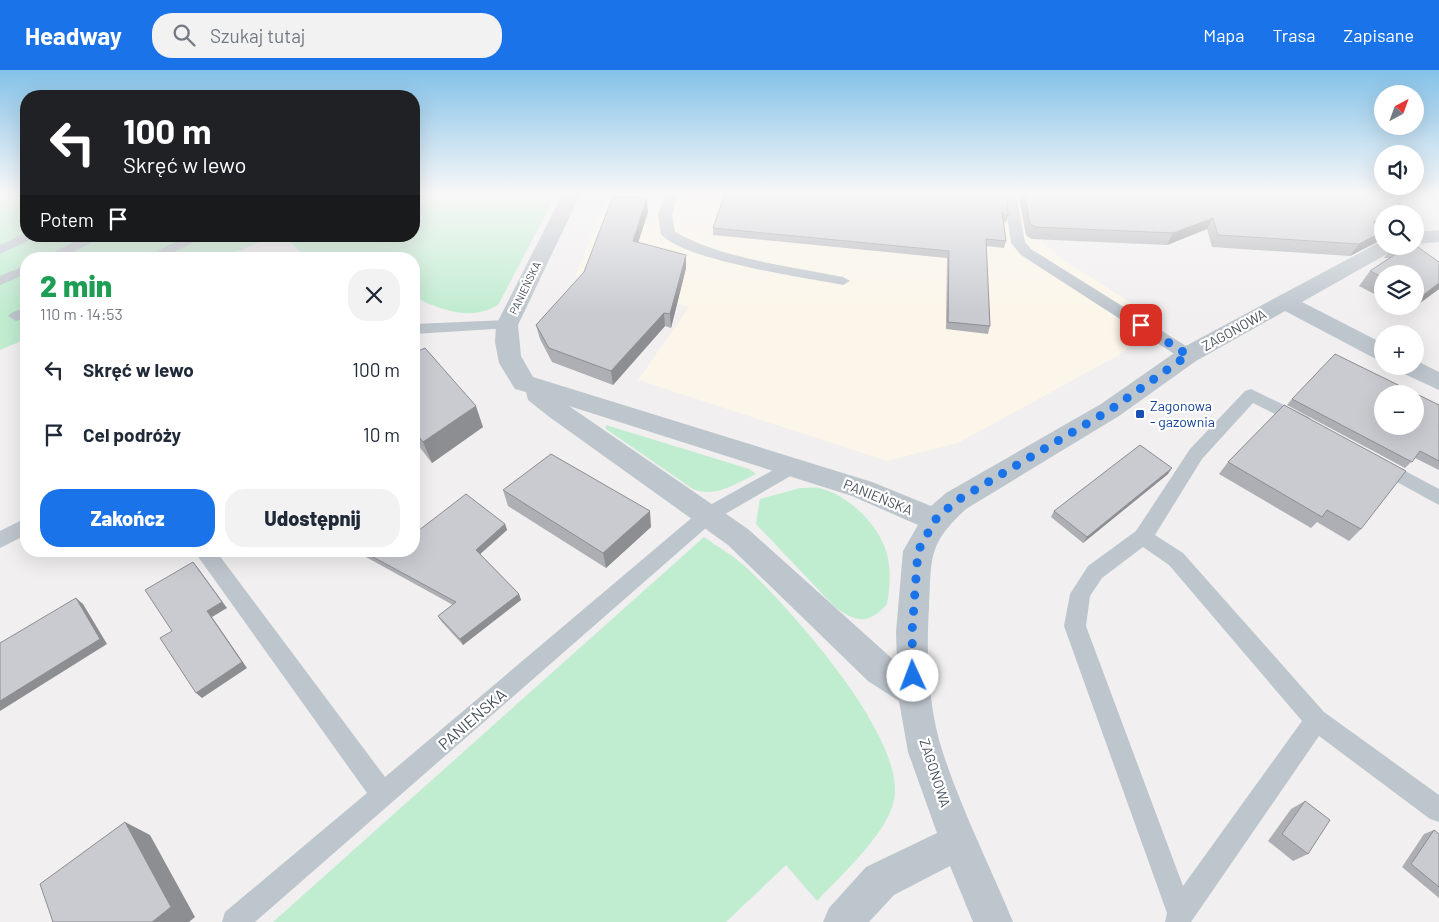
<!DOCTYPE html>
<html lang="pl">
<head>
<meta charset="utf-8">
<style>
  :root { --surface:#fff; --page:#f2f2f3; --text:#1f2937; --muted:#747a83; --accent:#1a73e8 }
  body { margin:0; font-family:Barlow,sans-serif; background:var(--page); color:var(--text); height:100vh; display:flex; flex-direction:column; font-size:19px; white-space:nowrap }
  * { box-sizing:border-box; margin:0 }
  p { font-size:16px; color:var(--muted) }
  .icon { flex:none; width:28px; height:28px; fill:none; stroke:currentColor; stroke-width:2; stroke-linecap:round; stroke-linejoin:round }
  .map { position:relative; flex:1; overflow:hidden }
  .sheet { position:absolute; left:20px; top:182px; width:400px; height:305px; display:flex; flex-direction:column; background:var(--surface); border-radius:20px; box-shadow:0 5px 20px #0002 }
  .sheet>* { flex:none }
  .hud { position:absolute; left:20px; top:20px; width:400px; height:152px; border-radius:20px; box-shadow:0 5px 20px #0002; background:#202124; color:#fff; overflow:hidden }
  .needle { width:32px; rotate:41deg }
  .tools { position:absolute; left:1374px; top:15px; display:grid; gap:10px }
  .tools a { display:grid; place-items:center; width:50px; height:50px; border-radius:50%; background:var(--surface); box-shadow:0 5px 20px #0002; font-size:25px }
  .pin { position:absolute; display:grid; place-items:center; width:42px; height:42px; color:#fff; margin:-21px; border-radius:10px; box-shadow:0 2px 8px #0006 }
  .me { position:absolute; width:55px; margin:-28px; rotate:358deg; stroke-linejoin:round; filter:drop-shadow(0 0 4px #0008) }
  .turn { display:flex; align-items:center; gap:18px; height:105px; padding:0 20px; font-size:22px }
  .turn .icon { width:65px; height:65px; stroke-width:2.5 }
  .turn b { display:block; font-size:35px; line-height:42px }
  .then { display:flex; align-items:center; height:48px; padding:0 20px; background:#0003; gap:10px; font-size:19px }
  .round { display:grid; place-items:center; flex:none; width:52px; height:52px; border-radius:20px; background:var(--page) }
  .overview { display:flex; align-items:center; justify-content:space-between; height:85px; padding:0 20px }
  h1 { font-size:30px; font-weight:800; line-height:38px; color:#1e9e55 }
  .action { display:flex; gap:10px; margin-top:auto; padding:10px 20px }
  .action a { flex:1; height:58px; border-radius:20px; background:var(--accent); color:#fff; font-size:20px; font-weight:800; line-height:58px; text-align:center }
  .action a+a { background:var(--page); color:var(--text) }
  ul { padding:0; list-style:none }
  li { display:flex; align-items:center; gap:15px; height:65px; padding:0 20px }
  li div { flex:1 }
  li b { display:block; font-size:19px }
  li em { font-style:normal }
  header { display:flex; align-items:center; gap:30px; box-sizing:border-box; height:70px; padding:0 25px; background:var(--accent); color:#fff }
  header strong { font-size:24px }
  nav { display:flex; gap:28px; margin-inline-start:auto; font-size:18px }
  .search { width:350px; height:45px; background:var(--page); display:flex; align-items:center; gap:12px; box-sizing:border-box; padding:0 18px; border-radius:20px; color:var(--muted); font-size:19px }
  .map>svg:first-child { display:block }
</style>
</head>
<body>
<header>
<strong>Headway</strong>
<div class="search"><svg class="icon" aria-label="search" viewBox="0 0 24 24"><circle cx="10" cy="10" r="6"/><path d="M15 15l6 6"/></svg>Szukaj tutaj</div>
<nav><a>Mapa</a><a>Trasa</a><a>Zapisane</a></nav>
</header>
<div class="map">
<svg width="1439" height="852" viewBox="0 0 1439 852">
  <rect width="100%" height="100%" fill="#f1efef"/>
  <!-- commercial -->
  <path fill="#fbf6e9" d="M609 123H1206L1040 152 1043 173 1061 188 1164 254 1117 286 958 373 887 391 638 310 689 237 575 206Z"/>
  <!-- green -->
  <path fill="#c0ecd0" d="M0 123H26V166H274L220 189H26V269L0 280Z
    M414 123H557L498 235C477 247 459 244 437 237 428 233 420 232 414 223V189H308L284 166H414Z
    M606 355 749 399 756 404C735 414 716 428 693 419L606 359Z
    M800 418C806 418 813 417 819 418 849 425 879 455 887 484 891 500 890 518 887 534 868 556 854 552 833 535L756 454 760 429Z
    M704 467C718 477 734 486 747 498 790 539 907 668 894 730 888 763 840 806 817 831L786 795 726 852H273Z"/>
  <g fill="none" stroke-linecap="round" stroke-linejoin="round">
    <!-- lane -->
    <path fill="#bec6cd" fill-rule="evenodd" d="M666 123H678L672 145 675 162C726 190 786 195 843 207L850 211 843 215C807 208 681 190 661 164L658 145Z
      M1004 123H1016L1025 172 1031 179 1194 281 1196 285 1194 289H1182L1021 185 1011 173Z
      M26 163V166H38L0 184V175Z
      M85 166H104L60 189H41Z
      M187 166H206L160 189H141Z
      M26 195V204L0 215V206Z
      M26 237V247L16 251 8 246 11 243Z
      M507 250 512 252 515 255 512 258 414 264V254Z
      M1251 319 1309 347 1312 351 1309 355 1303 357 1297 355 1253 333 1202 389 1155 465 1183 483 1324 642 1439 725V752L1430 749 1319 666 1191 852H1165L1167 843 1064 556 1070 524 1088 496 1136 461 1190 379 1245 321ZM1143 477 1169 495 1302 651 1183 816 1086 556 1090 526 1102 508Z
      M1379 387 1439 419V435L1373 399 1370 394 1373 389Z
      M793 389 799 391 802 396 799 401 715 450 255 852H222L225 842 367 723 194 481H216L385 707 701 440Z
      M26 448V465L0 478V461Z"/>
    <!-- street -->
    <path fill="#bec6cd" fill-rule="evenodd" d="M563 123H581L518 255 521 286 533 307 872 412 931 436 946 423 1101 334 1180 279 1380 172 1382 171V176H1397L1394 180 1302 232 1382 273V291L1374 288 1285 241 1196 291 1119 346 966 439C927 475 932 487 929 537 926 584 928 638 943 683 962 741 990 796 1013 852H973L950 796 894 825 869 852H823L829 838 866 797 937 763 908 682 899 631 868 611 728 475 548 346 528 330 526 322 515 319 499 293 495 272 496 255ZM569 336 852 426 918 455 903 481 896 562 897 593 748 459Z
      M1439 160V172L1415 174V162Z
      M1415 290 1439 302V320L1400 302 1396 296H1415Z"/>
  </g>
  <!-- wall -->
  <path fill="#adafb4" d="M1006 123 1008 146 1006 153 1004 151 1006 171 1004 178 986 176 990 256 988 264 946 259 947 188 713 165V158Z
    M1018 123H1404L1382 155 1380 157 1377 172 1350 186 1212 177 1207 159 1167 175 1031 169 1026 165Z
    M648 142 638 173 686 198 671 258 665 256 613 315 552 292 540 269 536 255Z
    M1393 176H1415L1439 192V219L1409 241 1399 236H1415V204H1382V228L1359 216 1370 201 1389 188H1384Z
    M414 283 483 357 432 393 414 370Z
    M1292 329 1439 335V400L1415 388 1405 398 1287 335Z
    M1284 335 1361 459 1349 471 1317 452 1311 458 1219 404 1228 392Z
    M1168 404 1083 473 1051 447 1054 441Z
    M503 420 651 457 606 498 508 436Z
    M505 454 507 460 480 484 519 524 521 530 463 575 441 551 438 546 453 535 355 481H414Z
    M1305 731 1308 784 1293 791 1268 771 1291 739Z
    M1434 760 1439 764V828L1402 797 1424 764Z"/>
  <!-- shaded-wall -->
  <path fill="#8d8e92" d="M647 128 648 142 634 185 633 171Z
    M1213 148 1207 159 1167 175 1173 163Z
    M1382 148V155L1365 164 1373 152Z
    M1382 162V164L1377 172 1350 186 1359 174Z
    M686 185V198L671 258 670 244Z
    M1439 213V219L1409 241 1413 236H1415V234L1422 226Z
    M664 243 665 256 613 315 611 301Z
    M476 336 483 357 432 393 423 372Z
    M1172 398 1168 404 1083 473 1087 467Z
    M650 441 651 457 606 498 603 483Z
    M505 454 507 460 478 486 476 480Z
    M193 492 198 498 227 538 212 547 247 598 202 628 196 623 207 541Z
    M519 524 521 530 463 575 460 569Z
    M76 528 83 534 107 574 0 641V631Z
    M125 752 150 765 195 847 189 852H152Z"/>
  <!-- building -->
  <path fill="#c9cbd1" stroke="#8d8e92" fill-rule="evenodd" d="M725 123H1006L1008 146 1002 142 1006 171 986 169 990 256 948 252 949 181 713 158Z
    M1024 123H1404L1401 132 1394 143 1391 144H1382V148L1373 152 1382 158V162L1359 174 1218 165 1213 148 1173 163 1035 157 1030 154Z
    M613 126 647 128 633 171 686 185 670 244 664 243 611 301 549 278 536 255 584 202Z
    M1415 175 1439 192V213L1422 226 1415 223V204H1382V207L1370 201 1408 176H1415Z
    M425 278 476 336 423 372 414 361V283Z
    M1335 284 1439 335V391L1420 381 1412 392 1292 329ZM1382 324H1415V356H1382Z
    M1284 335 1406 401 1361 459 1327 440 1322 447 1228 392Z
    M1140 375 1172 398 1087 467 1054 441Z
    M551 384 650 441 603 483 503 420Z
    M466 424 505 454 476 480 519 524 460 569 438 546 456 532 362 481H414V464Z
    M193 492 222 532 207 541 242 592 196 623 160 568 172 561 145 520Z
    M76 528 100 569 0 631V573Z
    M1305 731 1330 750 1308 784 1282 764Z
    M125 752 171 837 152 852H53L40 814Z
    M1434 760 1439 764V817L1411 794Z"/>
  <!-- sky -->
  <linearGradient id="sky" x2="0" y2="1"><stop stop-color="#84c1e8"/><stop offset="0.51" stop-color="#f9f8f8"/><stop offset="1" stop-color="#f9f8f8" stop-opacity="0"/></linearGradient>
  <rect width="1439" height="242" fill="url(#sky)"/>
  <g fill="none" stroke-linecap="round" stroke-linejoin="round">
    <!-- route -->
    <path stroke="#1a73e8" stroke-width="9" stroke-dasharray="0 16.2" d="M913 606 912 562 918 481 935 450 956 431 1110 340 1188 285 1141 255"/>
  </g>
  <!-- markers -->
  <rect fill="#1a4fb4" stroke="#fff" stroke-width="2" x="1135" y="339" width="10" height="10" rx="2.5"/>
  <g text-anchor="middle" stroke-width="4.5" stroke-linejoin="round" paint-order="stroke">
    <!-- far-street labels -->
    <g font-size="11" fill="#48525b" stroke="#fff">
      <text transform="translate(525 218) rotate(-64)" y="4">PANIEŃSKA</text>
    </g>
    <!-- street labels -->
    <g font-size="14" fill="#48525b" stroke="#fff">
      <text transform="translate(1234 260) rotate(-29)" y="5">ZAGONOWA</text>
      <text transform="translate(878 427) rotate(22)" y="5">PANIEŃSKA</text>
      <text transform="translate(935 703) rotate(72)" y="5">ZAGONOWA</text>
    </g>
    <!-- transit labels -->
    <g font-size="14" fill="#164399" stroke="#fff" text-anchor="start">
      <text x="1150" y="341">Zagonowa<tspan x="1150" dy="16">- gazownia</tspan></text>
    </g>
    <!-- near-street labels -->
    <g font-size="16" fill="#48525b" stroke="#fff">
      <text transform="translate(472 649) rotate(-41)" y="6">PANIEŃSKA</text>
    </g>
  </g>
</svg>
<div class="tools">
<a><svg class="needle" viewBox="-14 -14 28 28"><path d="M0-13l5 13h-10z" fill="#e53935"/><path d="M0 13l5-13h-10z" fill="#747a83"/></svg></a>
<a><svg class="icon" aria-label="sound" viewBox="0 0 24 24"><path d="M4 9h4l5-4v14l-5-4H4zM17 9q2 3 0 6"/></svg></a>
<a><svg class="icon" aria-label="search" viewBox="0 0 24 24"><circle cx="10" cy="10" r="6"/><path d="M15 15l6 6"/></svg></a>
<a><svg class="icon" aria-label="layers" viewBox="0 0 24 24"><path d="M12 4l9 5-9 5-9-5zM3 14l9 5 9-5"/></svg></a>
<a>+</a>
<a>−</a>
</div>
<div class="pin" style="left:1141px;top:255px;background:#d93025"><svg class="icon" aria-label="arrive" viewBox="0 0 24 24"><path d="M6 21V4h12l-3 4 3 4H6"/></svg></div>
<svg class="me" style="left:913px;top:606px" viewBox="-20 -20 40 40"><circle r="19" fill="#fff"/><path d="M0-13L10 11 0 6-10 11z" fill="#1a73e8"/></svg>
<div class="hud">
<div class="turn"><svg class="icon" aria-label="left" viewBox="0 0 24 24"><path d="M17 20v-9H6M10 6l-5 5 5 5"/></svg><div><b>100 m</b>Skręć w lewo</div></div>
<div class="then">Potem<svg class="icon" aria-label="arrive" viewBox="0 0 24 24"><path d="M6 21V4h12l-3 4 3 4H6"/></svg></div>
</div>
<section class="sheet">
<div class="overview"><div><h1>2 min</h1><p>110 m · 14:53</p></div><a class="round"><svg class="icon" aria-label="close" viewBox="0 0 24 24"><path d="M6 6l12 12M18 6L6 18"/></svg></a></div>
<ul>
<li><svg class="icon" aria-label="left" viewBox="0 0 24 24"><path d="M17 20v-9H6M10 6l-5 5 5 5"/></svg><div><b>Skręć w lewo</b></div><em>100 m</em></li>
<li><svg class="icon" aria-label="arrive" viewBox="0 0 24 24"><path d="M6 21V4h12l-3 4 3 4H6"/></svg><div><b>Cel podróży</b></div><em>10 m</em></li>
</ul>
<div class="action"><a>Zakończ</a><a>Udostępnij</a></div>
</section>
</div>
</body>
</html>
